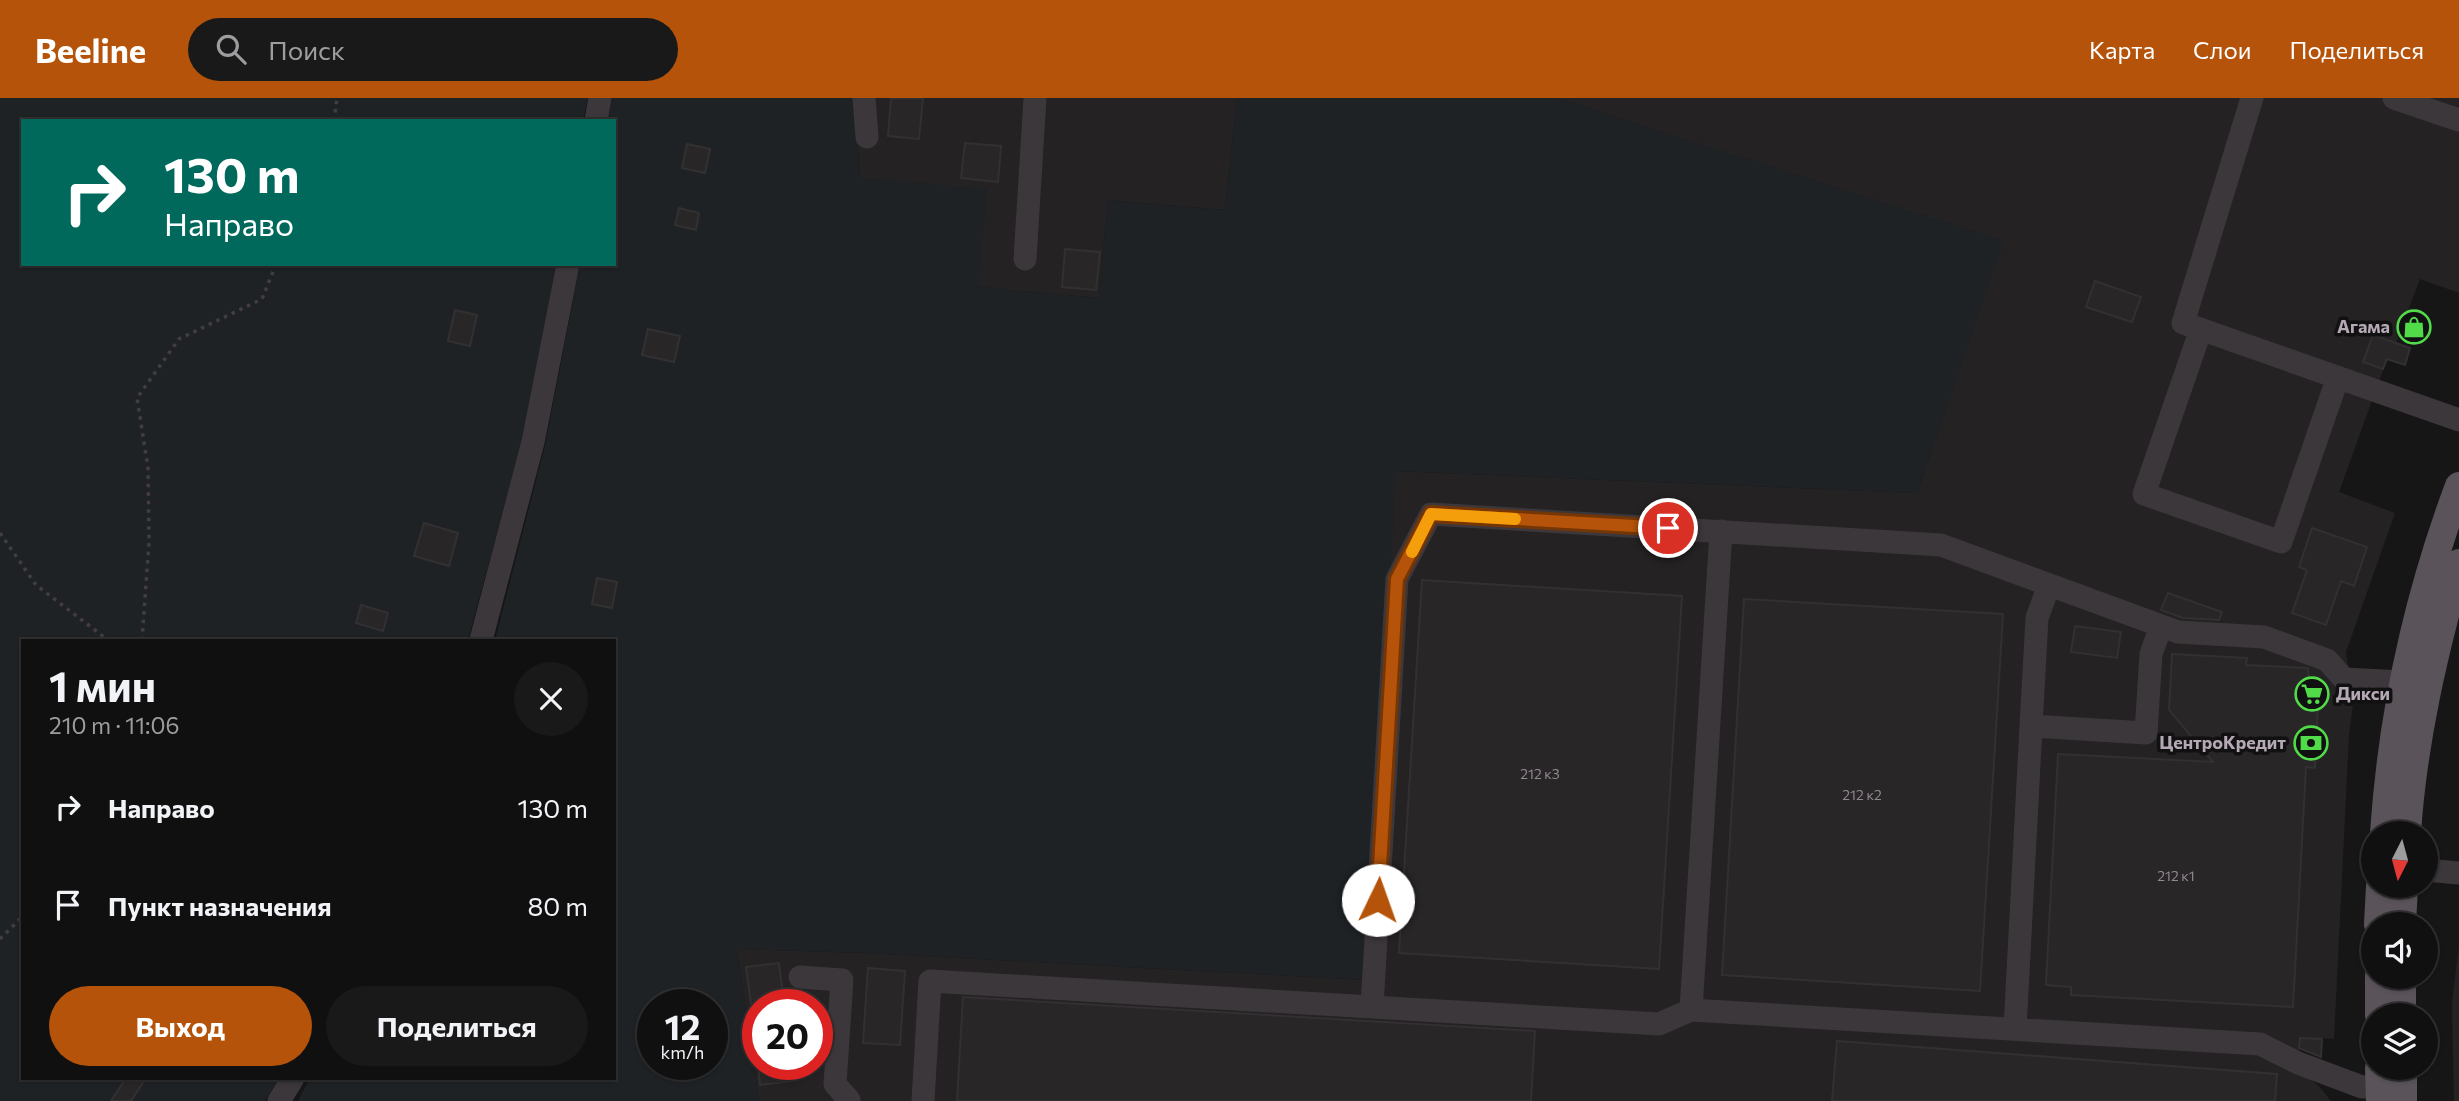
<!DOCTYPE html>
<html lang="ru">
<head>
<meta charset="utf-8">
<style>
  :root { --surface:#111011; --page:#1a191a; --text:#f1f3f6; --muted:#9c9d9f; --line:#303031; --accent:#b45309 }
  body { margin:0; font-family:Commissioner,sans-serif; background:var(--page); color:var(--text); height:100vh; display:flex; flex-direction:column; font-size:26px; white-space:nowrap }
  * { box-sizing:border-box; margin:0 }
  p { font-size:23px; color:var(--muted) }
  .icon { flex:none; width:38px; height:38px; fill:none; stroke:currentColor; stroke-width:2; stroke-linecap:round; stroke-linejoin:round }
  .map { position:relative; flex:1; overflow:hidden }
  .panel { position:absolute; left:21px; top:541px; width:595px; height:441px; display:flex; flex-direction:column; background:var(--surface); border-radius:0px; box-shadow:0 2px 5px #0004,0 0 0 2px var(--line) }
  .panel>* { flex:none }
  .hud { position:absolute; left:21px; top:21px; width:595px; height:147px; border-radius:0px; box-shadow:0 2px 5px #0004,0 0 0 2px var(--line); background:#00695c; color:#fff; overflow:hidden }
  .needle { width:46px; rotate:186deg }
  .tools { position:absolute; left:2361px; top:723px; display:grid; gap:14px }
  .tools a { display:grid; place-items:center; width:77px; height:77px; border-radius:50%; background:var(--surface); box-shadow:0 2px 5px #0004,0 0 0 2px var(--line); font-size:35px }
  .speed { position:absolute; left:637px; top:891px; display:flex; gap:14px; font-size:35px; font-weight:700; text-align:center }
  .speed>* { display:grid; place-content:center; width:91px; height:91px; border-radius:50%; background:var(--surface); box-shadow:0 2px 5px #0004,0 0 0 2px var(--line); line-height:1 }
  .speed small { font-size:18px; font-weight:400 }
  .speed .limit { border:10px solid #d22; background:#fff; color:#111 }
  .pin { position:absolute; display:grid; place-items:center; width:60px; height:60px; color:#fff; margin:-30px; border:4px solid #fff; border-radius:50%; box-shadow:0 2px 7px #0007 }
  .me { position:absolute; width:77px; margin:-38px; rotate:3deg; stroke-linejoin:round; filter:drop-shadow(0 0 5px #0008) }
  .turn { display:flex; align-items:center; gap:24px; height:147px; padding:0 28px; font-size:32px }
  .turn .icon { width:91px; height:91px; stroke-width:2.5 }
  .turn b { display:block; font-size:49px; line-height:60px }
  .round { display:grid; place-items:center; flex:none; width:74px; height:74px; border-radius:37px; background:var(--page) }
  .summary { display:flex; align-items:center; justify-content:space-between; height:119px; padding:0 28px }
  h1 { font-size:42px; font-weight:700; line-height:52px }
  .button { display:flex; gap:14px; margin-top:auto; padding:14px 28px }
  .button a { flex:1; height:80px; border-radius:42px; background:var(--accent); color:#fff; font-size:28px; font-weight:700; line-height:80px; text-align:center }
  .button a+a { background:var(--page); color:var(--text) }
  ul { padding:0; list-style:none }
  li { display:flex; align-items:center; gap:21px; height:98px; padding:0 28px }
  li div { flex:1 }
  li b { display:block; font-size:26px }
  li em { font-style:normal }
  header { display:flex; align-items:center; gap:42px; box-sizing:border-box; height:98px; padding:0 35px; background:var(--accent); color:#fff }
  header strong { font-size:33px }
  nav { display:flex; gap:38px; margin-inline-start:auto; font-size:24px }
  .search { width:490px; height:63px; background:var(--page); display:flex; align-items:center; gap:18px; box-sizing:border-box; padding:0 24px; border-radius:38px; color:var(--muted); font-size:26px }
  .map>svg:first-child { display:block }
</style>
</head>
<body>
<header>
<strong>Beeline</strong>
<div class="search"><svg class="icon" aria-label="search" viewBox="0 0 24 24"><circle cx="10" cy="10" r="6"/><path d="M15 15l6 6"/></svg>Поиск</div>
<nav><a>Карта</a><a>Слои</a><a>Поделиться</a></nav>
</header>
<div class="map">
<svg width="2459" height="1003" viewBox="0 0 2459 1003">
  <rect width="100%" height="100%" fill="#171617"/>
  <!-- built -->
  <path fill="#242223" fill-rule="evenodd" d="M854 0H1237L1225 112 1108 102 1099 200 978 189 860 79Z
    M1556 0H2459V195L2420 181 2396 245 2411 250 2405 267 2387 261 2339 394 2395 415 2346 554 2353 605 2349 638 2334 941 2300 939 2298 973 2318 987 2331 1003H759L737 851 866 855 1365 882 1395 373 1917 395 2003 143ZM758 906H817V966H758Z
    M2459 846V1003H2454L2452 906Z"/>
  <!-- green -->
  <path fill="#1f2225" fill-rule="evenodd" d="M0 0H588L583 23H23V166H556L522 343 468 542H23V980H279L265 1003H0Z
    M612 0H854L860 79 987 91 979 189 1099 200 1108 102 1225 112 1237 0H1556L2004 143 1917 395 1396 373 1366 882 866 855 737 851 759 1003H298L310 980H614V542H495L545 348 580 166H614V23H608ZM653 906H712V966H653Z"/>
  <!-- building -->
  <path fill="#282627" stroke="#333032" stroke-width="2" d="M891 0H923L919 41 888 38Z
    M965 45 1001 48 998 84 961 80Z
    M687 46 710 51 705 75 682 70Z
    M679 110 699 115 696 132 675 127Z
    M1065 151 1100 154 1096 192 1062 189Z
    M2095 183 2141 199 2132 224 2086 209Z
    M455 212 477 217 470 248 448 243Z
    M648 231 680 238 674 264 642 257Z
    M2373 237 2410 250 2405 267 2387 261 2383 271 2363 264Z
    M424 425 458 435 449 468 414 458Z
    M2312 430 2367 449 2354 488 2341 483 2326 527 2292 515 2307 472 2299 469Z
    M597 480 617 484 612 510 592 506Z
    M1422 482 1682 498 1659 871 1399 855Z
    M2168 495 2222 514 2219 522 2183 520 2161 512Z
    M1744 501 2003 516 1980 893 1722 877Z
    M361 507 388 515 383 533 356 525Z
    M2075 528 2121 534 2117 560 2071 554Z
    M2172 556 2247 560 2246 567 2308 570 2309 581 2319 582 2315 670 2306 669 2293 909 2071 897V889L2046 887 2058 656 2213 664 2169 612Z
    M779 865 784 906H751L746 869Z
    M868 870 905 873 900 947 863 945Z
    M963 899 1535 933 1531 1003H957Z
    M2300 940 2322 941 2321 959 2299 950Z
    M1837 943 2277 976 2275 1003H1832Z
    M758 966H791L793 983 760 987Z
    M126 980H146L131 1003H111Z"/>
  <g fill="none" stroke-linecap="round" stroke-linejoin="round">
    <!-- path -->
    <path stroke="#433d43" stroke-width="3.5" stroke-dasharray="3.5 5" stroke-linecap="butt" d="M334 23 337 0
      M0 435 36 487 108 542
      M142 542 149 444 148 370 137 300 179 241 262 201 276 166
      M0 841 23 818"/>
    <!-- minor -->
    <path stroke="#3c373b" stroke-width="23" d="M864 0 867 39
      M2252 0 2183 225 2459 322
      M2394 0 2459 22
      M596 23 600 0
      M1025 161 1035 0
      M2201 231 2144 396 2281 444 2338 279
      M481 542 533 344 568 166
      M2031 628 2037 520 2049 487
      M2426 772 2459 775
      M800 879 842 882 835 986 849 1002
      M1691 912 1721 433
      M2015 931 2031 628 2146 635 2151 556 2161 528
      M2396 989H2362L2298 965 2260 946 1691 912 1659 926 1372 909 1397 481 1431 416 1941 447 2178 534 2264 539 2327 562 2344 581 2403 584 2418 587
      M279 1003 293 980
      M923 1003 930 883 1372 909"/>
    <!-- major -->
    <path stroke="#5a545a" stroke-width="28" d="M2384 735C2392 616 2417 500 2459 388
      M2407 735C2413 643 2434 554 2459 465
      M2378 826 2380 788
      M2402 826 2404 788
      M2379 878V917
      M2402 878V917
      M2379 970 2380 1003
      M2403 970V1003"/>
  </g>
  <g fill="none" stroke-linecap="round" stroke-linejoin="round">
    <defs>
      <path id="route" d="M1378 802 1397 481 1431 416 1668 430"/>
    </defs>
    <!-- route casing -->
    <use href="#route" stroke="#753606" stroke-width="18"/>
    <!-- route -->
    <use href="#route" stroke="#b45309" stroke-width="12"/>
    <!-- slow -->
    <path stroke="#f59e0b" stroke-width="12" d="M1412 454 1431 416 1515 421"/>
  </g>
  <!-- icons -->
  <defs>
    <symbol id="shop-ring" viewBox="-11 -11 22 22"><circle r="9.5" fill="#121112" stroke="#52db49" stroke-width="1.5"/><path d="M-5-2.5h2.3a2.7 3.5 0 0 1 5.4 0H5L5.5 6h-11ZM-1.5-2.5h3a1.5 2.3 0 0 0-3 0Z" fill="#52db49"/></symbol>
    <symbol id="supermarket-ring" viewBox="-11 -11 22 22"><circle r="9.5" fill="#121112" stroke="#52db49" stroke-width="1.5"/><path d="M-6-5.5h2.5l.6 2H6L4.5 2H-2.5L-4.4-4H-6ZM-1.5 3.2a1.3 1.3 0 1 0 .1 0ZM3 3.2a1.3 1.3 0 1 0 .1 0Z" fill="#52db49"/></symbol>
    <symbol id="bank-ring" viewBox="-11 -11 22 22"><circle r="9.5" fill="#121112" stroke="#52db49" stroke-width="1.5"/><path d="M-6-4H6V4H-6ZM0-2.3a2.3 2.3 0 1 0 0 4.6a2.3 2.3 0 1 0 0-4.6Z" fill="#52db49"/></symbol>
  </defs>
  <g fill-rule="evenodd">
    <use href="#shop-ring" x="2395" y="210" width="38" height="38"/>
    <use href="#supermarket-ring" x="2293" y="577" width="38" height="38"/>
    <use href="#bank-ring" x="2292" y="626" width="38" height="38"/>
  </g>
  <g text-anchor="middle" stroke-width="7" stroke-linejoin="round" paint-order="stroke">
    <!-- number labels -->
    <g font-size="14" fill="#928892">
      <text x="1540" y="681">212 к3</text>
      <text x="1862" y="702">212 к2</text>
      <text x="2176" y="783">212 к1</text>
    </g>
    <!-- poi labels -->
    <g font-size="18" font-weight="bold" fill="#b5a9b6" stroke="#121112" text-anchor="end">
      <text x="2390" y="235">Агама</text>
      <text x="2336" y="602" text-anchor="start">Дикси</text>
      <text x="2286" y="651">ЦентроКредит</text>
    </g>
  </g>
</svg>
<div class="tools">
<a><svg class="needle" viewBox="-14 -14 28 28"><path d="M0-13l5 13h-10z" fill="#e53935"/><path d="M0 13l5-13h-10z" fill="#9c9d9f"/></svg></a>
<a><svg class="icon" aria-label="sound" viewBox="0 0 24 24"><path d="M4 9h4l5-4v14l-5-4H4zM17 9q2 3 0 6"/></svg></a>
<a><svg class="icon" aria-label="layers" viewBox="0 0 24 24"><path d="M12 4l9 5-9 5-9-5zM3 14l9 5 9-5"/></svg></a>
</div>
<div class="speed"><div>12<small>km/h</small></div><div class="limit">20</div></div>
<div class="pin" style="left:1668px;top:430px;background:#d93025"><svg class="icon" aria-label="arrive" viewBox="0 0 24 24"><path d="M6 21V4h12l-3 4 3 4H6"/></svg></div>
<svg class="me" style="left:1378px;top:802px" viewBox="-20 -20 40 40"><circle r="19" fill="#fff"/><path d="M0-13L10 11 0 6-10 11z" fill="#b45309"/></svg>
<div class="hud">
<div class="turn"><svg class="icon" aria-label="right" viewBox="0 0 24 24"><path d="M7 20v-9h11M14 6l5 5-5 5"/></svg><div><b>130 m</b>Направо</div></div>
</div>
<section class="panel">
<div class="summary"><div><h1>1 мин</h1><p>210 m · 11:06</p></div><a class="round"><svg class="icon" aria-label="close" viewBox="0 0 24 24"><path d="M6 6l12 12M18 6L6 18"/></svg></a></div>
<ul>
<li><svg class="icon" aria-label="right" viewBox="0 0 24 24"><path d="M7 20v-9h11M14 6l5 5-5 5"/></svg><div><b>Направо</b></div><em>130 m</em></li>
<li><svg class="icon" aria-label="arrive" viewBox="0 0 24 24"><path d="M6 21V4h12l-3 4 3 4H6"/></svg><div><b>Пункт назначения</b></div><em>80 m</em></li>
</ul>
<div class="button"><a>Выход</a><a>Поделиться</a></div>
</section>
</div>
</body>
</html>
